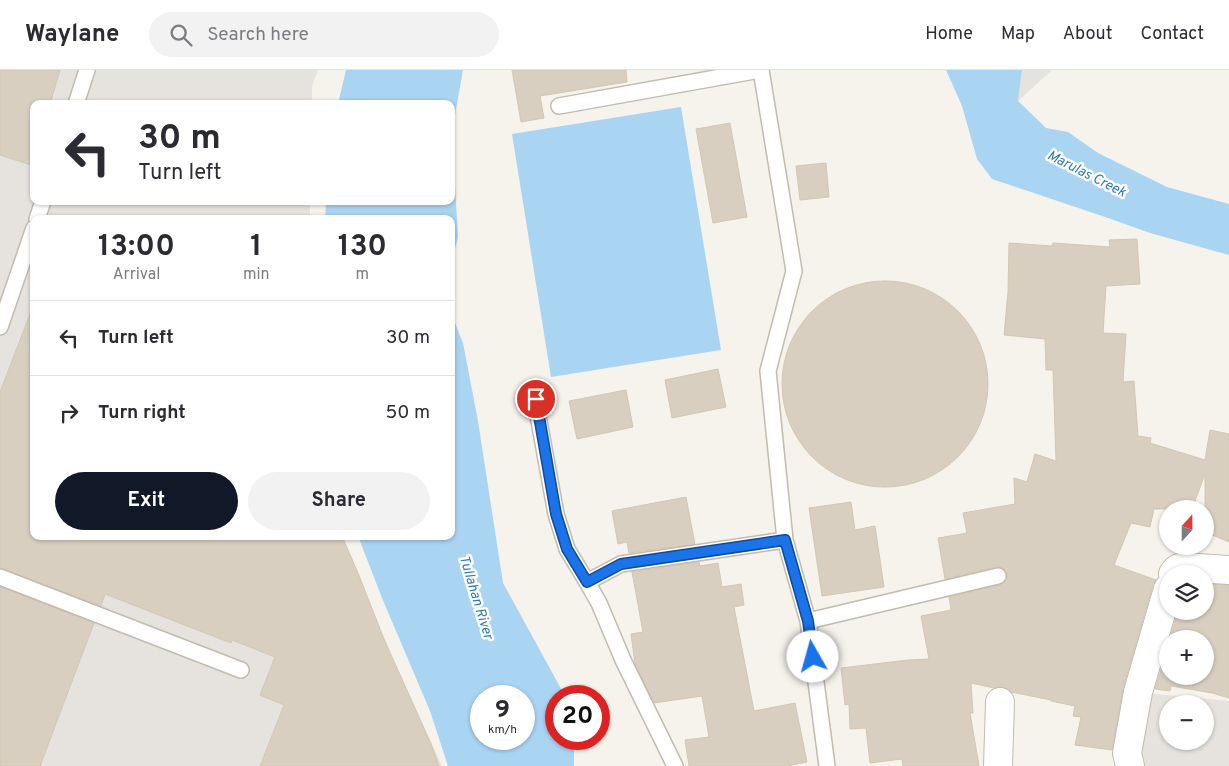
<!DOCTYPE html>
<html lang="en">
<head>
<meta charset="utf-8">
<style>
  :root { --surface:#fff; --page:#f2f2f3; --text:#2b2b33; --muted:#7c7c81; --line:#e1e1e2; --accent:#111827 }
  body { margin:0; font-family:Overpass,sans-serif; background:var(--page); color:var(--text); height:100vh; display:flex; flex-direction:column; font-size:19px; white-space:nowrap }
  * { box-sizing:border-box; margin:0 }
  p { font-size:16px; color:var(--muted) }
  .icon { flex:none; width:28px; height:28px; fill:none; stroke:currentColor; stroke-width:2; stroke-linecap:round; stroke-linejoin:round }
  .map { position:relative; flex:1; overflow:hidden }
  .side { position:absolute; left:30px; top:145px; width:425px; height:325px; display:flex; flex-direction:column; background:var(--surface); border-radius:10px; box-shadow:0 1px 4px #0004 }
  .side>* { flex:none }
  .top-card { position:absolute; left:30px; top:30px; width:425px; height:105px; border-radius:10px; box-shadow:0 1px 4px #0004; background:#fff; color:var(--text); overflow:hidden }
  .needle { width:32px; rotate:21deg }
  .controls { position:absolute; left:1159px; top:430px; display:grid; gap:10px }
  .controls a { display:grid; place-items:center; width:55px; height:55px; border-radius:50%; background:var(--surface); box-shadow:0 1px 4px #0004; font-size:25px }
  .speed { position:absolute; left:470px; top:615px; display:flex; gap:10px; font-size:25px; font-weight:700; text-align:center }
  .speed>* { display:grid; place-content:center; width:65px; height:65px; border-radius:50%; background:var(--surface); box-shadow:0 1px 4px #0004; line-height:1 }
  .speed small { font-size:12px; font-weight:400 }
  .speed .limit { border:8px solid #d22; background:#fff; color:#111 }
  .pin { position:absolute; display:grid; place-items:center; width:42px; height:42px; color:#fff; margin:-21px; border:2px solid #fff; border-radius:50%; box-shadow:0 1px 5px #0007 }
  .me { position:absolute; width:55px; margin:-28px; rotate:353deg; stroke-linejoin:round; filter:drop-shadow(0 0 4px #0008) }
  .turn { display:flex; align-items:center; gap:18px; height:105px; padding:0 25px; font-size:22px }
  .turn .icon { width:65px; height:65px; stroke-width:2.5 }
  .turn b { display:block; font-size:35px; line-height:42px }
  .eta { display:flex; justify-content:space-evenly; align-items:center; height:85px; text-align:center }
  .eta b { font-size:30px; font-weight:700; line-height:35px }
  .action { display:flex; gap:10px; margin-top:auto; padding:10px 25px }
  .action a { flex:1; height:58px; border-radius:30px; background:var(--accent); color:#fff; font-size:20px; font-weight:700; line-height:58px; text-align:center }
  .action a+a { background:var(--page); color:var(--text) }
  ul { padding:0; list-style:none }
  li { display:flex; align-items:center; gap:15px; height:75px; padding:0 25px; border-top:1px solid var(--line) }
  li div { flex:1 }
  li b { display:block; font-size:19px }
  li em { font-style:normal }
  header { display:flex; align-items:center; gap:30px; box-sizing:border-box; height:70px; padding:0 25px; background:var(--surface); border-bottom:1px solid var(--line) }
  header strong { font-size:24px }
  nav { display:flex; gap:28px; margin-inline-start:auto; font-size:18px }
  .search { width:350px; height:45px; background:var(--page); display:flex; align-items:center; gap:12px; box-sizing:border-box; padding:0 18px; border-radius:28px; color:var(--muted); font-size:19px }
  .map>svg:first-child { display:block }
</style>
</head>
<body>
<header>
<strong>Waylane</strong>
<div class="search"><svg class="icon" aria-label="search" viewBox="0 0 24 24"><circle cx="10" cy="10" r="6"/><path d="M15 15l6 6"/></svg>Search here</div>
<nav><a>Home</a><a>Map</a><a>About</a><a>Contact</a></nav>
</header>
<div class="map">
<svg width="1229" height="696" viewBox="0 0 1229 696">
  <rect width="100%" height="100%" fill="#f6f3ec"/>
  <!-- industrial -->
  <path fill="#e6e2dd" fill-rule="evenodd" d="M0 0H318L312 16V34H34V131H310V149H34V466L384 569 442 696H0Z
    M1022 0H1052L1018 31Z
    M1146 623 1229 631V696H1141L1136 684ZM1168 634H1205V671H1168Z"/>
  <!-- water -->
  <path fill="#a9d4f2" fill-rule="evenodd" d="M346 0H463L452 62 458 167 451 195V149H325L326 131H451V34H338Z
    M946 0H1022L1018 31 1046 58 1068 62 1098 83 1167 117 1229 134V185L1150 163 1111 149 992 109 977 89 962 36Z
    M681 37 721 280 551 307 512 64Z
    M451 243 463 273 478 351 503 513 565 626H556V669H574V696H448L430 641 382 528 358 466H451ZM524 626V669H481V626Z"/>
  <!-- building -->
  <path fill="#d8cfc1" stroke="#d3c7b4" d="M0 0H60L50 34H34V96L0 85Z
    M512 0H626L627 12 540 26 544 48 521 52Z
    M730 53 747 147 713 153 696 59Z
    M826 93 829 127 800 130 796 96Z
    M1137 169 1140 214 1106 216 1103 263 1126 264 1123 312 1134 311 1138 366 1151 368 1150 373 1205 390 1210 360 1229 364V472L1205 462V404L1192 439H1154L1150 457 1131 453 1114 495 1156 510 1153 515 1123 618 1112 680 1075 675 1081 647 1073 646 1075 636 1051 631V630L1011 622 1008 619 1001 616 994 618 971 613 973 643H970L979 696H903L902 689 870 693 866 658 850 659 849 634 845 635 841 598 908 590 929 589 921 546 951 540 949 527 1000 515 1005 512 1007 508V504L1005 500 1001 497H996L945 509 938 468 967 463 963 443 1015 434 1014 408 1027 412 1035 384 1056 391 1053 300H1046L1045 269 1004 265 1008 222 1009 173 1052 176 1053 173 1110 177 1109 170Z
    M782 314a103 103 0 1 1 206 0a103 103 0 1 1-206 0Z
    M32 239H34V466H342L358 503 384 569 431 674 439 696H260L284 635 260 625 275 587 232 570 231 573 105 524 101 536 0 498V322Z
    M718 299 726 337 672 348 665 310Z
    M626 320 633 357 577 369 569 331Z
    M686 427 695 474 629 483 627 472 618 474 612 441Z
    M851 432 855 460 875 456 884 517 822 526 809 438Z
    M699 492 700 496 718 493 722 517 741 514 744 535 734 537 754 641 795 633 807 692 787 696H689L685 670 709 667 702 626 654 633 635 594 631 564 643 562 632 502Z
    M1205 514 1229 515V628L1212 623 1171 616 1170 621 1155 619 1168 577V606H1205V569H1170L1178 541H1205Z
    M0 517 94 553 40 696H0Z"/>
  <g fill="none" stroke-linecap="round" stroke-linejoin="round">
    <defs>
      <path id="service" d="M761 0 794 201 768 301 785 470 808 551 827 696
        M76 34 87 0
        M559 36 760 0
        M37 149 43 131
        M0 257 34 158
        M535 329 556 444 567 479 587 512
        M0 507 241 600
        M808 551 998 506
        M675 696 623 590 599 533 587 512 621 494 785 470"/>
      <path id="minor" d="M1173 504C1175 500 1178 498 1182 497L1229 500
        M998 696 1000 632
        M1130 696 1127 683 1138 622 1168 519"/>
    </defs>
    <!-- service casing -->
    <use href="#service" stroke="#c2bbae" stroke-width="18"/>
    <!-- minor casing -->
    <use href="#minor" stroke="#c2bbae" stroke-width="30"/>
    <!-- service -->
    <use href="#service" stroke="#fff" stroke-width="15"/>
    <!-- minor -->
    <use href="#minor" stroke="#fff" stroke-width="28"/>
  </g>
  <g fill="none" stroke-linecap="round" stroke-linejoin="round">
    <defs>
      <path id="route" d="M536 329 556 444 567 479 587 512 621 494 785 470 808 551 813 587"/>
    </defs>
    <!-- route casing -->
    <use href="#route" stroke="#114b97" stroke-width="12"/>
    <!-- route -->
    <use href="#route" stroke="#1a73e8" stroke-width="9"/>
  </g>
  <g text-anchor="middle" stroke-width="5" stroke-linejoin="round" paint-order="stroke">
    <!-- water labels -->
    <g font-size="14" font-style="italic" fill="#2e7ab2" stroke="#fff">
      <text transform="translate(1087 103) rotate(27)" y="5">Marulas Creek</text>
      <text transform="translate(477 527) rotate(73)" y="5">Tullahan River</text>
    </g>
  </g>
</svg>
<div class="controls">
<a><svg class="needle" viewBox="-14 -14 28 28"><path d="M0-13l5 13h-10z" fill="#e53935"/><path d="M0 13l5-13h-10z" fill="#7c7c81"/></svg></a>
<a><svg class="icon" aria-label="layers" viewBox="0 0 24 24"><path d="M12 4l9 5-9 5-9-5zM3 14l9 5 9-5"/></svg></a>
<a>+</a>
<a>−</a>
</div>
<div class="speed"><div>9<small>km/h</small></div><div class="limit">20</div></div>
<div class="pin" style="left:536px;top:329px;background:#d93025"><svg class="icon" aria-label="arrive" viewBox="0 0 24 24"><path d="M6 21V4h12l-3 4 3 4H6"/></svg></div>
<svg class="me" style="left:813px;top:587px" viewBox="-20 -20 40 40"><circle r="19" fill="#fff"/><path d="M0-13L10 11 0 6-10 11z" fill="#1a73e8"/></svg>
<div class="top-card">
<div class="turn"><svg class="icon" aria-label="left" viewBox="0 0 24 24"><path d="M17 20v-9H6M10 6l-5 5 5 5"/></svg><div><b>30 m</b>Turn left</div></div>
</div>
<section class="side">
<div class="eta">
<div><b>13:00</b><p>Arrival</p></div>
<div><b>1</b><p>min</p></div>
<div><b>130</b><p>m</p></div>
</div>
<ul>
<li><svg class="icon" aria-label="left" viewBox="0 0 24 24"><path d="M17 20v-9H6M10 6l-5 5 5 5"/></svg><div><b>Turn left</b></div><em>30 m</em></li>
<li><svg class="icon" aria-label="right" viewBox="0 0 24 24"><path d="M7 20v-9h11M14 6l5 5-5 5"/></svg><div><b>Turn right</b></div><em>50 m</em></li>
</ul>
<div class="action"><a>Exit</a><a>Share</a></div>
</section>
</div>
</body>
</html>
